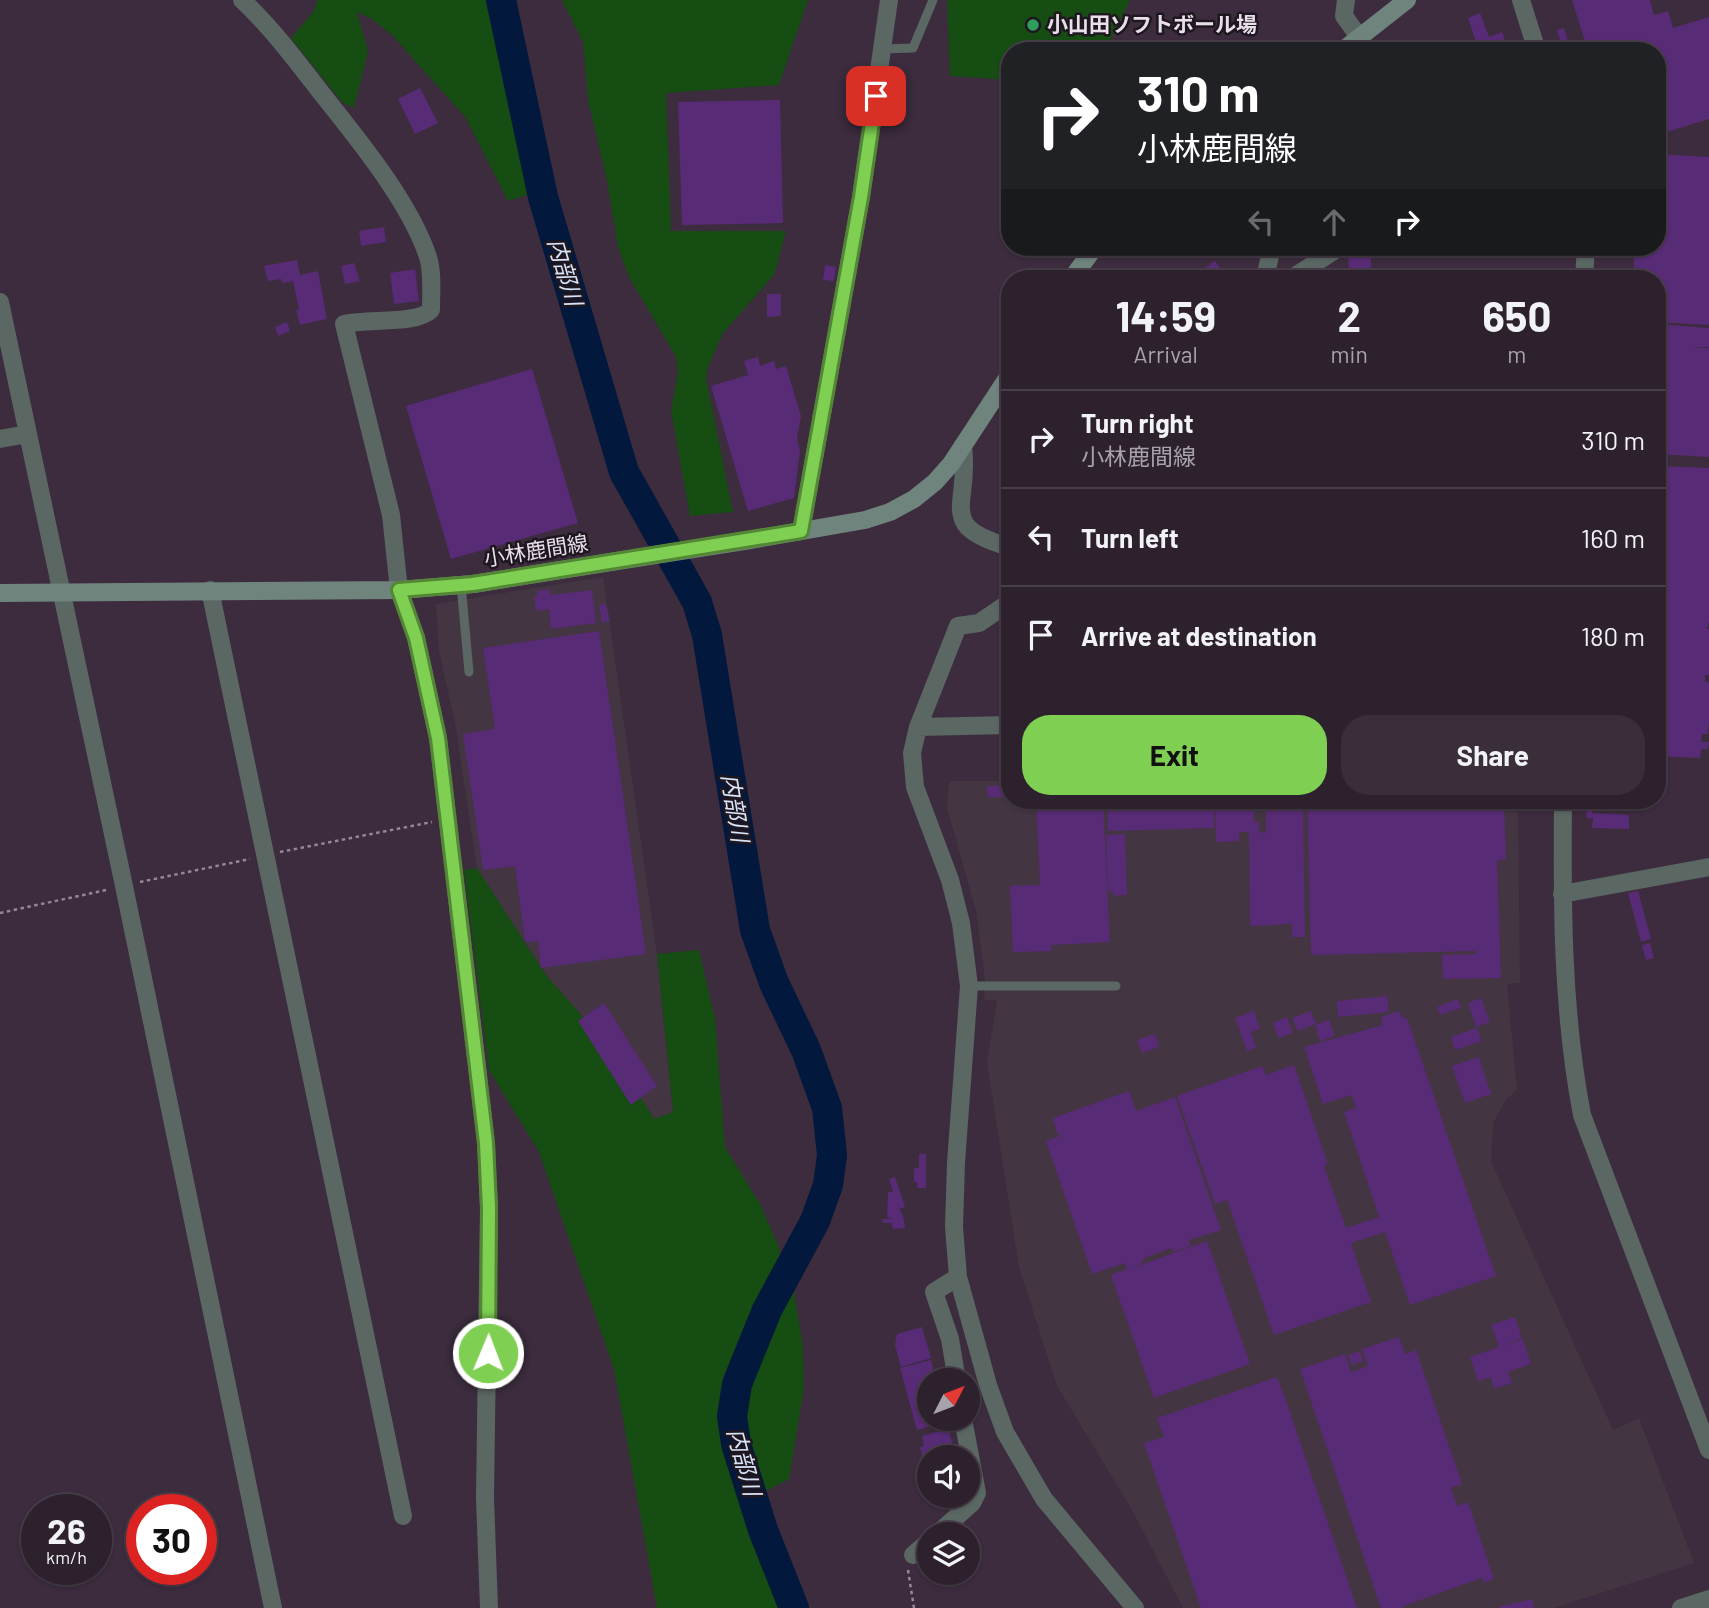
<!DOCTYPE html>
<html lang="en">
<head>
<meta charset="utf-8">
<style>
  :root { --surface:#2d212e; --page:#392e3a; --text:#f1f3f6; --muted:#a7a3aa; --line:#483e4a; --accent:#7fd052 }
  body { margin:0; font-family:Barlow,"Noto Sans JP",sans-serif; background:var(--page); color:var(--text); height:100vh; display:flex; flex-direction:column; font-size:26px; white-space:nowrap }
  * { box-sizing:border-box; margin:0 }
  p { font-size:23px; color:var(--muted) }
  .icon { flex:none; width:38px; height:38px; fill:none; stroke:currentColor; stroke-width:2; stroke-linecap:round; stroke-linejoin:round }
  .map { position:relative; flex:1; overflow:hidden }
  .side { position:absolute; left:1001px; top:270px; width:665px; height:539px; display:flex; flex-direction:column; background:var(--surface); border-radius:28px; box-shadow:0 2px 5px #0004,0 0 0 2px var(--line) }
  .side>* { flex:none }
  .banner { position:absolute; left:1001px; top:42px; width:665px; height:214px; border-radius:28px; box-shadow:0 2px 5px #0004,0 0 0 2px var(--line); background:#202124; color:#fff; overflow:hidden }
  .needle { width:46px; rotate:48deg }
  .buttons { position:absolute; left:917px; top:1368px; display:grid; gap:14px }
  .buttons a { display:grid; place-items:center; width:63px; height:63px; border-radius:50%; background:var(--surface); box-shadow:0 2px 5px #0004,0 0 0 2px var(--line); font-size:35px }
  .speed { position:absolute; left:21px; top:1494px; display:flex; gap:14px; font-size:35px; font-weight:700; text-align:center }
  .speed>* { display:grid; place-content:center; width:91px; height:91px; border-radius:50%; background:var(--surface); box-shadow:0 2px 5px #0004,0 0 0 2px var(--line); line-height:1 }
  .speed small { font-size:18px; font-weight:400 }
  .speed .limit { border:10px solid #d22; background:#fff; color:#111 }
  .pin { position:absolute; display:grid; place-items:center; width:60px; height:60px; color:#fff; margin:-30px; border-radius:14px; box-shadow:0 4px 10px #0006 }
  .me { position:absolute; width:77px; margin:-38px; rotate:1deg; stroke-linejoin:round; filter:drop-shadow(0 0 5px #0008) }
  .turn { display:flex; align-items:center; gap:24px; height:147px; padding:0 21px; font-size:32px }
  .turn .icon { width:91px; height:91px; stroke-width:2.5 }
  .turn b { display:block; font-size:49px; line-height:60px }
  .lanes { display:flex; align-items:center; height:66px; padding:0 21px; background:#0003; justify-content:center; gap:35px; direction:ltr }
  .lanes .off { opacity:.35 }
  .eta { display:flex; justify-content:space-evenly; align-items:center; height:119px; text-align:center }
  .eta b { font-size:42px; font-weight:700; line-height:49px }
  .primary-button { display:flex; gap:14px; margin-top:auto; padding:14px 21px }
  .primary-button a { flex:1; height:80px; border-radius:28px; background:var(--accent); color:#111; font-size:28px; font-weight:700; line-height:80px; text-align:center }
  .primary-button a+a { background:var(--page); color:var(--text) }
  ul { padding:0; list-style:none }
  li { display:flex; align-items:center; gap:21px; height:98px; padding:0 21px; border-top:2px solid var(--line) }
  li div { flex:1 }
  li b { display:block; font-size:26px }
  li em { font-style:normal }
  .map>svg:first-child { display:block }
</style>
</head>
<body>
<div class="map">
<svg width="1709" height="1608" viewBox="0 0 1709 1608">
  <rect width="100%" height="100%" fill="#3c2c3e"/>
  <!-- industrial -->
  <path fill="#443542" d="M603 577 657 954 673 1113 654 1119 611 1049 545 974 477 868 455 723 439 651 436 604Z
    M949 781H1010V800H1518L1520 983 1507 984 1517 1090 1506 1100 1493 1123 1491 1161 1613 1430 1639 1418 1694 1563 1554 1608H1183L1132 1510 1057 1386 1019 1267 987 1063 997 1000H984L985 979 976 911 947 808Z"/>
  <!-- green -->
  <path fill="#154d12" d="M317 0H500L543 190 508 201 466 118 393 36 372 19 357 12 368 51 354 108 342 102 291 38 314 11Z
    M562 0H808L779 85 666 93 671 231H786L774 275 723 333 708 367 706 379 733 512 690 516 671 411 678 372 676 357 629 277 618 247 607 180 588 100 583 42Z
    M947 0H1130L1105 51H1010V80L950 76Z
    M477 868 545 974 611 1049 654 1119 673 1112 657 954 699 950 715 1019 725 1147 760 1204 776 1240 794 1293 803 1346 804 1388 789 1479 750 1499 780 1608H657L614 1369 539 1152 489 1070 464 870Z"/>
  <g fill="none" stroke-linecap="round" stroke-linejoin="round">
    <!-- river -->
    <path stroke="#03183d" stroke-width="30" d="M501 0 543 197 624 472 697 602 707 635 755 930 774 983 806 1050 827 1108 832 1155 828 1185 815 1221 767 1310 737 1384 732 1416 736 1444 763 1530 794 1608"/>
  </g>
  <!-- building -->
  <path fill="#582b76" d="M1572 0H1650L1654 15 1668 11 1673 28 1709 17V119L1657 135V51H1588Z
    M1480 13 1489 37 1502 32 1509 51H1460L1458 46 1476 42 1468 18Z
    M1564 28 1571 51H1564L1557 30Z
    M420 88 438 123 415 134 398 99Z
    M780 100 783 223 682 225 678 102Z
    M1657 154 1709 157V325L1657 322V278H1633L1635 247H1657Z
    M384 227 386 242 361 246 359 231Z
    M1348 247H1370L1372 278H1349Z
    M297 260 300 275 318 271 327 319 300 325 296 310 299 309 293 281 282 283 281 279 268 281 264 266Z
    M1215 261 1224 274 1217 278H1193L1192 276Z
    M354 263 360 281 345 284 341 266Z
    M825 265 836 267 834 281 823 280Z
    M415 269 419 301 394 304 390 273Z
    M767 294H781V316L767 317Z
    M287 322 290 331 278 336 275 327Z
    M1657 324 1709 328V347H1689L1709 348V457L1657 454Z
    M758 357 760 366 774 361 776 369 786 366 801 416 797 438 800 450 794 498 748 511 711 386 748 375 744 361Z
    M532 369 578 523 451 559 406 406Z
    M1657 466 1709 468V622L1707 629H1709V675H1705V682H1709V721L1708 734H1702L1701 742H1709L1708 749H1701L1700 758 1657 756Z
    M550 589 551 595 592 590 596 623 551 629 549 609 536 611 534 597H538L537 591Z
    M606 604 610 621 602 623 599 605Z
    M599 631 646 954 541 968 538 941 525 942 515 866 483 870 463 734 495 729 483 648Z
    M987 786H1008V797H988Z
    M1036 800H1103L1110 942 1051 945 1052 951 1013 952 1010 886 1040 885Z
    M1107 800H1214V828L1108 831Z
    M1215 800H1239V810H1254V822H1259V832L1266 833V803L1303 804 1305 937H1292V924L1250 926 1249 832H1239V841L1216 842Z
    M1307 800H1504L1506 860H1497L1501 978 1443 979 1442 955 1476 954V951L1311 955Z
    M1592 804V813L1629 815V829L1592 828 1593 818H1587L1586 805Z
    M1125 834 1127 895 1113 896V891H1108L1106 835Z
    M1638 891 1651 939 1641 942 1628 893Z
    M1650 943 1654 958 1646 960 1642 945Z
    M1387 996 1389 1012 1338 1017 1337 1001Z
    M1481 998 1490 1022 1476 1027 1468 1003Z
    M1458 999 1461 1008 1440 1015 1437 1007Z
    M604 1003 657 1086 631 1105 578 1021Z
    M1254 1011 1260 1029 1251 1032 1256 1048 1247 1051 1235 1018Z
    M1311 1011 1316 1024 1298 1031 1292 1018Z
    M1399 1011 1403 1019 1407 1018 1496 1276 1410 1305 1385 1232 1351 1243 1371 1302 1274 1335 1227 1200 1215 1204 1177 1096 1262 1066 1266 1075 1294 1065 1328 1164 1324 1166 1346 1228 1379 1217 1344 1112 1356 1108 1352 1095 1323 1104 1304 1047 1383 1025 1381 1017Z
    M1287 1017 1293 1033 1278 1038 1273 1023Z
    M1329 1020 1335 1036 1320 1041 1315 1025Z
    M1477 1028 1482 1041 1455 1050 1451 1037Z
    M1155 1034 1159 1047 1142 1053 1137 1040Z
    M1479 1057 1491 1094 1465 1103 1452 1066Z
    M1129 1091 1136 1111 1175 1097 1221 1230 1189 1240 1191 1246 1173 1252 1172 1248 1142 1259 1144 1262 1132 1268 1207 1241 1250 1364 1154 1398 1111 1275 1127 1269 1125 1263 1092 1274 1046 1141 1063 1135H1058L1053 1119 1056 1117Z
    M919 1154H926V1188H917V1182H914V1168H919Z
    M895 1177 905 1207 899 1209 903 1216 905 1228 893 1229 892 1223H883L882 1219H892L887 1217 888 1192H893L889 1179Z
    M1515 1317 1522 1338 1502 1346 1523 1339 1531 1364 1508 1372 1512 1383 1494 1389 1491 1377 1478 1381 1470 1357 1499 1347 1491 1325Z
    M922 1327 931 1358 901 1367 895 1345 897 1334Z
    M1399 1337 1405 1354 1416 1350 1462 1484 1451 1488 1457 1506 1468 1502 1494 1579 1484 1583 1482 1578 1403 1606 1404 1608H1381L1300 1369 1345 1354 1351 1372 1368 1366 1362 1349Z
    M1360 1351 1363 1361 1352 1365 1348 1355Z
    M931 1360 936 1381H929V1419H946L947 1422 917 1430 900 1368Z
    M1277 1377 1284 1395 1357 1608H1201L1144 1443 1164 1437 1157 1418Z
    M949 1429 955 1458H929V1476L927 1477 920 1447 924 1446 922 1436Z
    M1532 1599 1534 1608H1499V1607Z"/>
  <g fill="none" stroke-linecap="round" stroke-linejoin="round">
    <!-- path -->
    <path stroke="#948796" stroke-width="2.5" stroke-dasharray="3.5 3.5" stroke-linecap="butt" d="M280 852 432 822
      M140 882 250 859
      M0 913 106 890
      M908 1570 914 1608"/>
    <!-- service -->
    <path stroke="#5a6763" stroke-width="9" d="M882 49 913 48 933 0
      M461 585 469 672
      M969 986H1116"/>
    <!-- minor -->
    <path stroke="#5a6763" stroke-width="18" d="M242 0C271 27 295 59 319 90 356 137 409 200 428 257 433 273 431 294 431 310 416 325 368 318 344 324L391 515 399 590 416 637 438 738 486 1143 489 1208 485 1498 489 1608
      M1346 0 1344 16 1359 37
      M1265 278 1272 247
      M1292 278 1340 247
      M0 302 124 886 273 1608
      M0 439 28 434
      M963 446C971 505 934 526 1010 547
      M801 531 861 197 889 0
      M210 590 403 1516
      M1010 725 918 727 912 753 915 787 950 880 961 923 969 986 956 1163 954 1227 958 1277 988 1385 1005 1432 1044 1499 1135 1608
      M918 727 958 626 979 623 1010 602
      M1562 894 1709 867
      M957 1381 950 1339 934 1292 958 1277
      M936 1535 972 1503 977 1493 963 1419
      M913 1555 929 1541
      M1681 1608 1709 1599"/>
    <!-- tertiary -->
    <path stroke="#5a6763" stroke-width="18" d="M1521 0 1537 51
      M1584 278 1586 247
      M1563 800C1562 905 1562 1011 1582 1115L1709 1450"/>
    <!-- secondary -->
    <path stroke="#6f847d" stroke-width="18" d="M1342 51 1407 0
      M1072 278 1095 247
      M0 593 399 590 473 584 750 540 865 520 890 512 914 499 935 482 951 464 1010 374"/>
  </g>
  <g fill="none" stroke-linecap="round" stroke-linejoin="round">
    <defs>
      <path id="route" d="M488 1353 489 1208 486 1143 438 738 416 638 399 590 473 584 801 531 861 197 876 96"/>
    </defs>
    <!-- route casing -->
    <use href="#route" stroke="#538735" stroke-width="18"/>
    <!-- route -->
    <use href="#route" stroke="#7fd052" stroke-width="12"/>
  </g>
  <!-- markers -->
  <circle fill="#2e9e5b" stroke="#1e1720" stroke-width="2.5" cx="1033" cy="25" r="7"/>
  <g text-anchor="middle" stroke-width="5" stroke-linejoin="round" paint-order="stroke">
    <!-- poi labels -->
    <g font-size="21" font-weight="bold" fill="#e9dfeb" stroke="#1e1720" text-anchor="start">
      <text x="1047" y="32">小山田ソフトボール場</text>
    </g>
    <!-- street labels -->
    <g font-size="21" fill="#e9dfeb" stroke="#1e1720">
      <text transform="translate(536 551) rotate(-9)" y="7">小林鹿間線</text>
    </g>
    <!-- water labels -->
    <g font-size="23" font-style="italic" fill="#d7e4f9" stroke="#1e1720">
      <text transform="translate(565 272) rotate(74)" y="8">内部川</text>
      <text transform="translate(735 808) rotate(81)" y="8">内部川</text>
      <text transform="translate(744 1462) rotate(75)" y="8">内部川</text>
    </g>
  </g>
</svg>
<div class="buttons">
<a><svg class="needle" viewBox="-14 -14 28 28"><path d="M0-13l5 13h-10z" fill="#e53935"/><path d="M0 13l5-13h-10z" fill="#a7a3aa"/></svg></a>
<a><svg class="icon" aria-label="sound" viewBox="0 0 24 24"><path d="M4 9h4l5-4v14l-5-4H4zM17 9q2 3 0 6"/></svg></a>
<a><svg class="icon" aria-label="layers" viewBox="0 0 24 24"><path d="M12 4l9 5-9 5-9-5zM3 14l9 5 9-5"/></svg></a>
</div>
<div class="speed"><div>26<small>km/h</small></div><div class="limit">30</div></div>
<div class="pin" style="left:876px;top:96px;background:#d93025"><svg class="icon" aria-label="arrive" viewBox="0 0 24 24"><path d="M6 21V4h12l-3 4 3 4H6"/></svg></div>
<svg class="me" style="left:488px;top:1353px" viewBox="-20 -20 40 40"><circle r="17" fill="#7fd052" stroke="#fff" stroke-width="3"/><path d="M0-11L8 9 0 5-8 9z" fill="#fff"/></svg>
<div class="banner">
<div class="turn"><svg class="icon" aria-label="right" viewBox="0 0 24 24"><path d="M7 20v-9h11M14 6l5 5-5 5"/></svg><div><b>310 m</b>小林鹿間線</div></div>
<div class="lanes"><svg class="icon off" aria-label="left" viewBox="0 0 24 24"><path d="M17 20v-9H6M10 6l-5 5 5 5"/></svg><svg class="icon off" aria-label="ahead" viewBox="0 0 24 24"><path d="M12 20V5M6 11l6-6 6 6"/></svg><svg class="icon" aria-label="right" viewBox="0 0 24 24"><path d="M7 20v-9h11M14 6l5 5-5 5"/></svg></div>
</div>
<section class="side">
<div class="eta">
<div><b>14:59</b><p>Arrival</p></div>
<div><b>2</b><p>min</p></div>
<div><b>650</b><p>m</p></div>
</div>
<ul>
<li><svg class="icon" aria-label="right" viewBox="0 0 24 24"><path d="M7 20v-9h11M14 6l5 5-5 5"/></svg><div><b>Turn right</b><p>小林鹿間線</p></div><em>310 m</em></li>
<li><svg class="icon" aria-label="left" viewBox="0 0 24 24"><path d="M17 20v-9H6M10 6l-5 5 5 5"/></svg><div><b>Turn left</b></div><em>160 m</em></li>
<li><svg class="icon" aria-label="arrive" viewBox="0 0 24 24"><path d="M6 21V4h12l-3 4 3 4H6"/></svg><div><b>Arrive at destination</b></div><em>180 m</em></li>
</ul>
<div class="primary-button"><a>Exit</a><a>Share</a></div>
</section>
</div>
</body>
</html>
